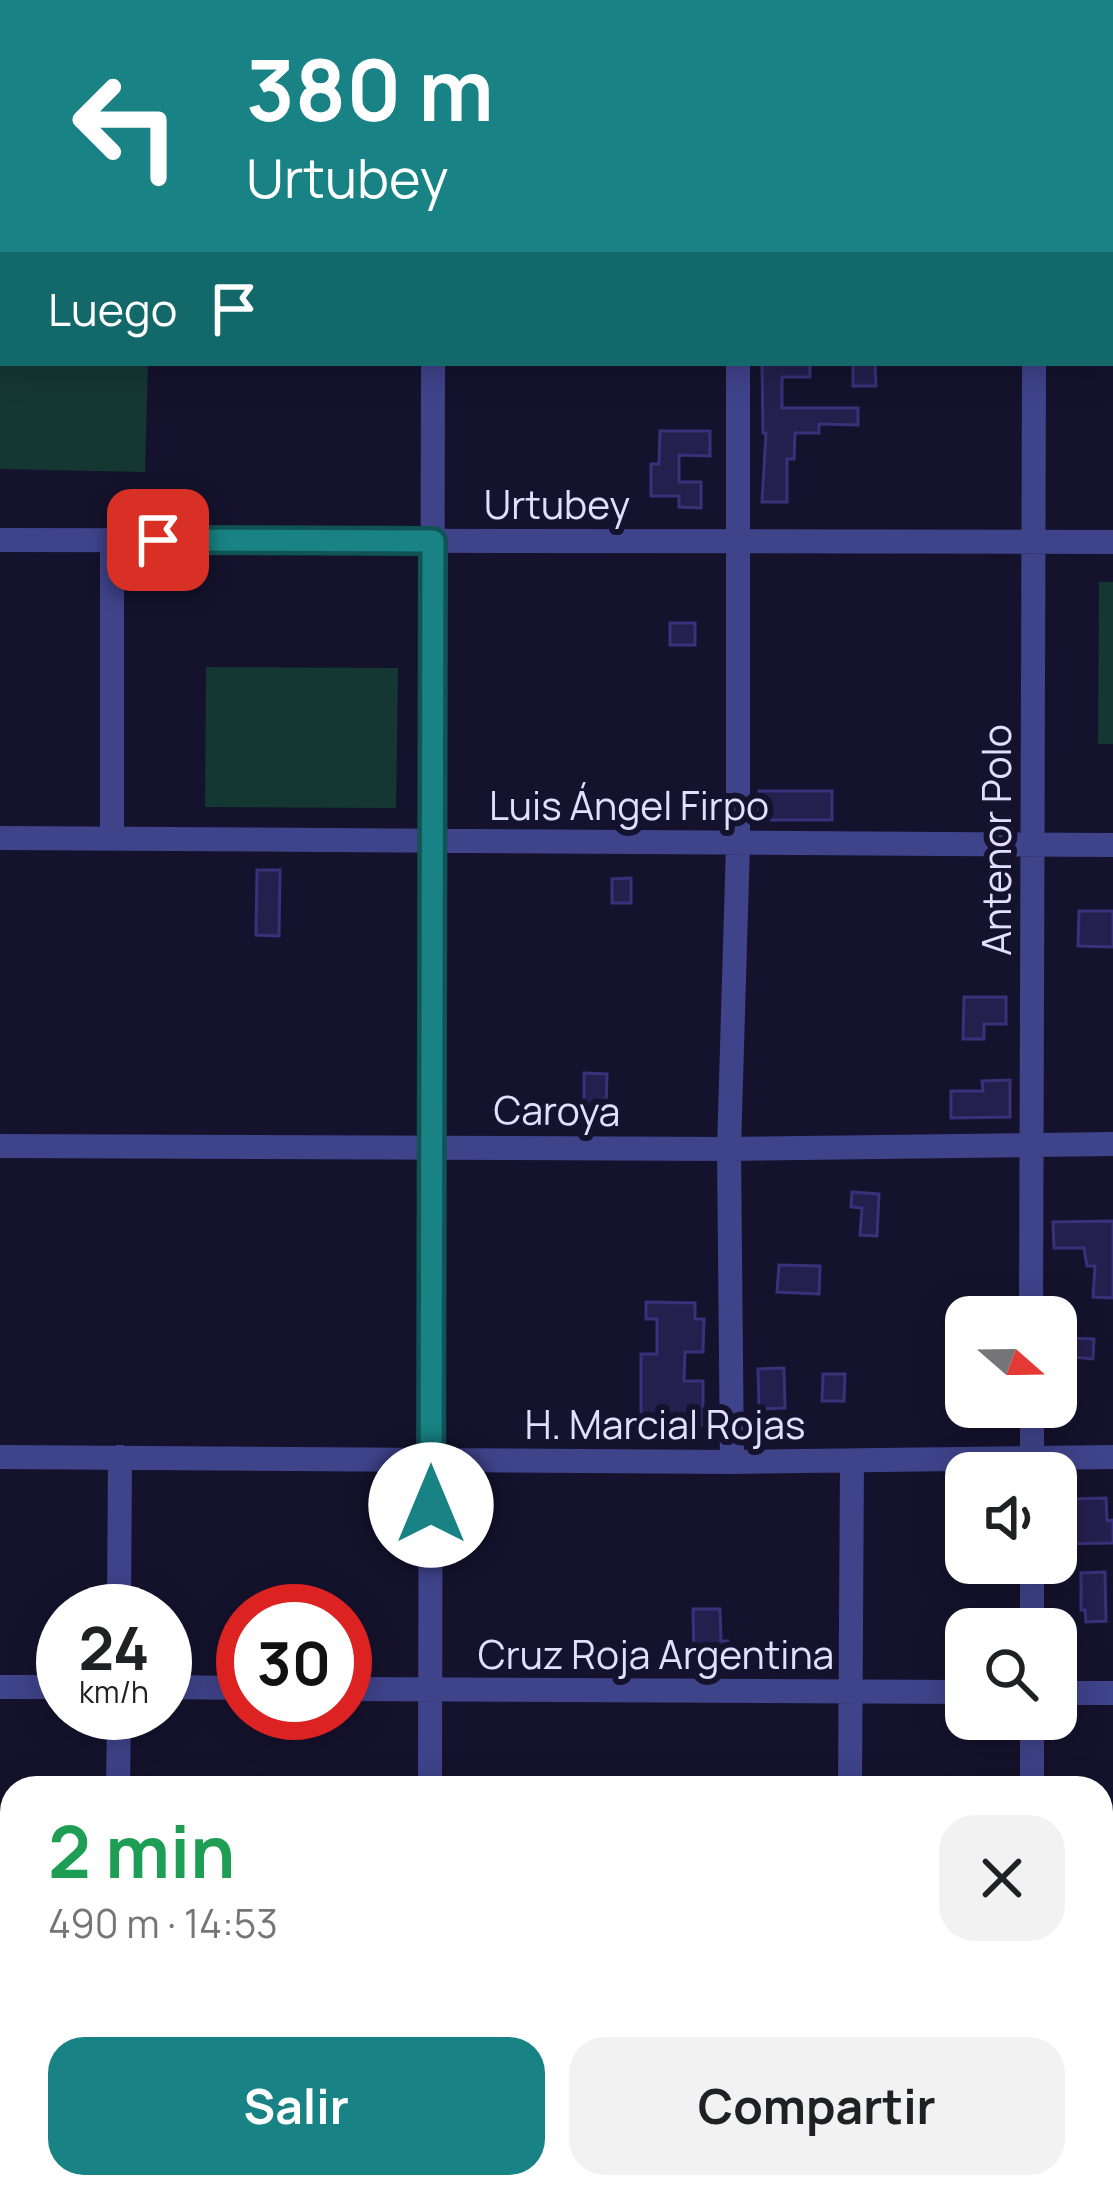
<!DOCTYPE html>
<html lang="es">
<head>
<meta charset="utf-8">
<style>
  :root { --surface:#fff; --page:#f2f2f2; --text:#202124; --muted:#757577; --accent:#188284 }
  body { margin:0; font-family:Manrope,sans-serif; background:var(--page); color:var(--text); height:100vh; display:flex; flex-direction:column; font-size:45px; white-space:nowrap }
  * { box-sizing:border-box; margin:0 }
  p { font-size:39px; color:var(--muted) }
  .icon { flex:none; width:66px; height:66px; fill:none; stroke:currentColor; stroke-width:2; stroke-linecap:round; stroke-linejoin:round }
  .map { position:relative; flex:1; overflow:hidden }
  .details { position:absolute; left:0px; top:1776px; width:1113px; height:423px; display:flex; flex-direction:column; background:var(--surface); border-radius:36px 36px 0 0; box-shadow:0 6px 30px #0003 }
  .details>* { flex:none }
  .guide { position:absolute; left:0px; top:0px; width:1113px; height:366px; box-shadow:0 6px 30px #0003; background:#188284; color:#fff; overflow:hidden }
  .needle { width:78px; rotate:110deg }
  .fabs { position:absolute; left:945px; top:1296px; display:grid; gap:24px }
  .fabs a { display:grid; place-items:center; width:132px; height:132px; border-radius:24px; background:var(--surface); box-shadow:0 6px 30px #0003; font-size:60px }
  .speed { position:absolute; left:36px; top:1584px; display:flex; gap:24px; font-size:60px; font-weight:700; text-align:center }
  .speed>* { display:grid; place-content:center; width:156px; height:156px; border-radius:50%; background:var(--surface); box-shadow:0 6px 30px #0003; line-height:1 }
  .speed small { font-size:30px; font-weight:400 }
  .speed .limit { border:18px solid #d22; background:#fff; color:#111 }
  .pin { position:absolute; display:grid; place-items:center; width:102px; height:102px; color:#fff; margin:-51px; border-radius:24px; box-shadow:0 6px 18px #0006 }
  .me { position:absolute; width:132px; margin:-66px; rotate:0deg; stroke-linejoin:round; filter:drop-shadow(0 0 9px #0008) }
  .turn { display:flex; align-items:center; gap:42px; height:252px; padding:0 48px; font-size:54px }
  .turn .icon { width:156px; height:156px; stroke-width:2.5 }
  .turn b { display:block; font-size:84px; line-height:102px }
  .then { display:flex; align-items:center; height:114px; padding:0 48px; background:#0003; gap:24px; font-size:45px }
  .round { display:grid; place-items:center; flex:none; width:126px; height:126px; border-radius:36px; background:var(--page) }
  .head { display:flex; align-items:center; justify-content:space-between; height:204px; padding:0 48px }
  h1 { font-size:72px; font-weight:700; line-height:90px; color:#1e9e55 }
  .cta { display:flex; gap:24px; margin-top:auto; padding:24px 48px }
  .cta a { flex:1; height:138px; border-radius:36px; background:var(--accent); color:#fff; font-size:48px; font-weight:700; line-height:138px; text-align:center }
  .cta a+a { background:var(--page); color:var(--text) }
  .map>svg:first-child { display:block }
</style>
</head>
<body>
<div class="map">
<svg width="1113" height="2197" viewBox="0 0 1113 2197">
  <rect width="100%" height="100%" fill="#15122d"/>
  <!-- green -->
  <path fill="#153732" d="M0 222 3 363H148L145 472 0 469Z
    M1099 582H1113V744H1098Z
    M206 667 398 668 396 808 205 807Z"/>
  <!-- building -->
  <path fill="#241f4d" stroke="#393179" stroke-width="3" d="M762 363H810V377H782V408H858V425L819 424V433H795L794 459H787V502H762L766 433H763Z
    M853 363H875L876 386H853Z
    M660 431H710V456L679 455V482H701V508L679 507V496H651V464H659Z
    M670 623H695V645H670Z
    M759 791H832V820H759Z
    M257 870H280L279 936 256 935Z
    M631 878V903H612V879Z
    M1079 911H1113V947L1078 946Z
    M964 997H1006V1024H984V1039H963Z
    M584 1073 607 1074 606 1109 584 1108Z
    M1010 1080V1117L951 1118V1091H983L982 1081Z
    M852 1192 879 1194 877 1236 860 1235 862 1208 851 1207Z
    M1113 1221V1298L1093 1297 1095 1266H1087L1084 1248H1054L1053 1222Z
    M779 1265 820 1266 819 1294 777 1292Z
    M646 1302 695 1303V1319H704L703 1352H685L684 1381H703V1425H641V1354H657V1319H646Z
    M1070 1338 1094 1339 1093 1359 1068 1357Z
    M784 1368 785 1408 759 1409 758 1369Z
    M823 1374H845L844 1401H822Z
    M1106 1498 1107 1521 1113 1520V1543L1057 1544V1522L1072 1521 1071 1499Z
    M1105 1572 1106 1621 1086 1622 1085 1610H1081V1573Z
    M693 1609H720L721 1641H728L729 1662 694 1663Z"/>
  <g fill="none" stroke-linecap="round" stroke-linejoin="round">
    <!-- minor -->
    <path stroke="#3f438a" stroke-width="24" d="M434 3V0
      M738 3V0
      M1035 3V0
      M0 181H3
      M1110 186H1113
      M0 540 1113 542
      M112 540V838
      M0 838 1113 845
      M0 1146 729 1149 1113 1144
      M1031 1317 1034 363
      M1032 1407V1471
      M0 1457 732 1462 1113 1457
      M732 1462 729 1149 738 843V363
      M1032 1563V1629
      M119 1611 120 1457
      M0 1687H63
      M165 1687 243 1688
      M345 1689 966 1692
      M1056 1693H1113
      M1032 1719V1788
      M118 1788 119 1713
      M430 1788 433 363
      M850 1788 852 1461
      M0 2053H12
      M244 2187V2197
      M621 2187V2197
      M430 2197V2187
      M848 2197V2187
      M1030 2197 1031 2187"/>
  </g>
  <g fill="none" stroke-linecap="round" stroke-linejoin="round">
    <defs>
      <path id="route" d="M158 540 433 541 431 1505"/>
    </defs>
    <!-- route casing -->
    <use href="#route" stroke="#105456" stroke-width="30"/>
    <!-- route -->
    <use href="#route" stroke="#188284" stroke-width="21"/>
  </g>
  <g text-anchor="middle" stroke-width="12" stroke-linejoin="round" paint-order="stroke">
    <!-- street labels -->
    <g font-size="39" fill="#e0dffe" stroke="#15122d">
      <text x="557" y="519">Urtubey</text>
      <text x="629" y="820">Luis Ángel Firpo</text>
      <text transform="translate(997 840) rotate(-90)" y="14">Antenor Polo</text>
      <text transform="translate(557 1111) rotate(1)" y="14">Caroya</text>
      <text x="665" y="1439">H. Marcial Rojas</text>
      <text x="656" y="1669">Cruz Roja Argentina</text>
    </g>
  </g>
</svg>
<div class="fabs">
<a><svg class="needle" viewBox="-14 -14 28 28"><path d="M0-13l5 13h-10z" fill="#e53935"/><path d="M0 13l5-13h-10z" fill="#757577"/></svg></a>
<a><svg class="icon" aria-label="sound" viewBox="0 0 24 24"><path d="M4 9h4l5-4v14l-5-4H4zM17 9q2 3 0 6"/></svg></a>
<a><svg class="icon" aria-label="search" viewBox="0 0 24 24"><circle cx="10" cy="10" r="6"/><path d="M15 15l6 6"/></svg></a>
</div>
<div class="speed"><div>24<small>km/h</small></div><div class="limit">30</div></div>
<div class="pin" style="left:158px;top:540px;background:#d93025"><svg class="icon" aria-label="arrive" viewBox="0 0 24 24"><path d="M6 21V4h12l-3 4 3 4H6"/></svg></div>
<svg class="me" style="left:431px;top:1505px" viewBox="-20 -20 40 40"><circle r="19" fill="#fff"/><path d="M0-13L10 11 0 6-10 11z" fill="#188284"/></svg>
<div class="guide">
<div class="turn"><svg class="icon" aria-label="left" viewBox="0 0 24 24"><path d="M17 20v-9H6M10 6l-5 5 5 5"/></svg><div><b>380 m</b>Urtubey</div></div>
<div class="then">Luego<svg class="icon" aria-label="arrive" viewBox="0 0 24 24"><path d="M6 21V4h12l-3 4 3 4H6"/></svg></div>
</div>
<section class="details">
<div class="head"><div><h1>2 min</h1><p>490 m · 14:53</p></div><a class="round"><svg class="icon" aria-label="close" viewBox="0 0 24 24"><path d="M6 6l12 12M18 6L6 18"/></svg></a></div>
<div class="cta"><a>Salir</a><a>Compartir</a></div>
</section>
</div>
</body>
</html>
